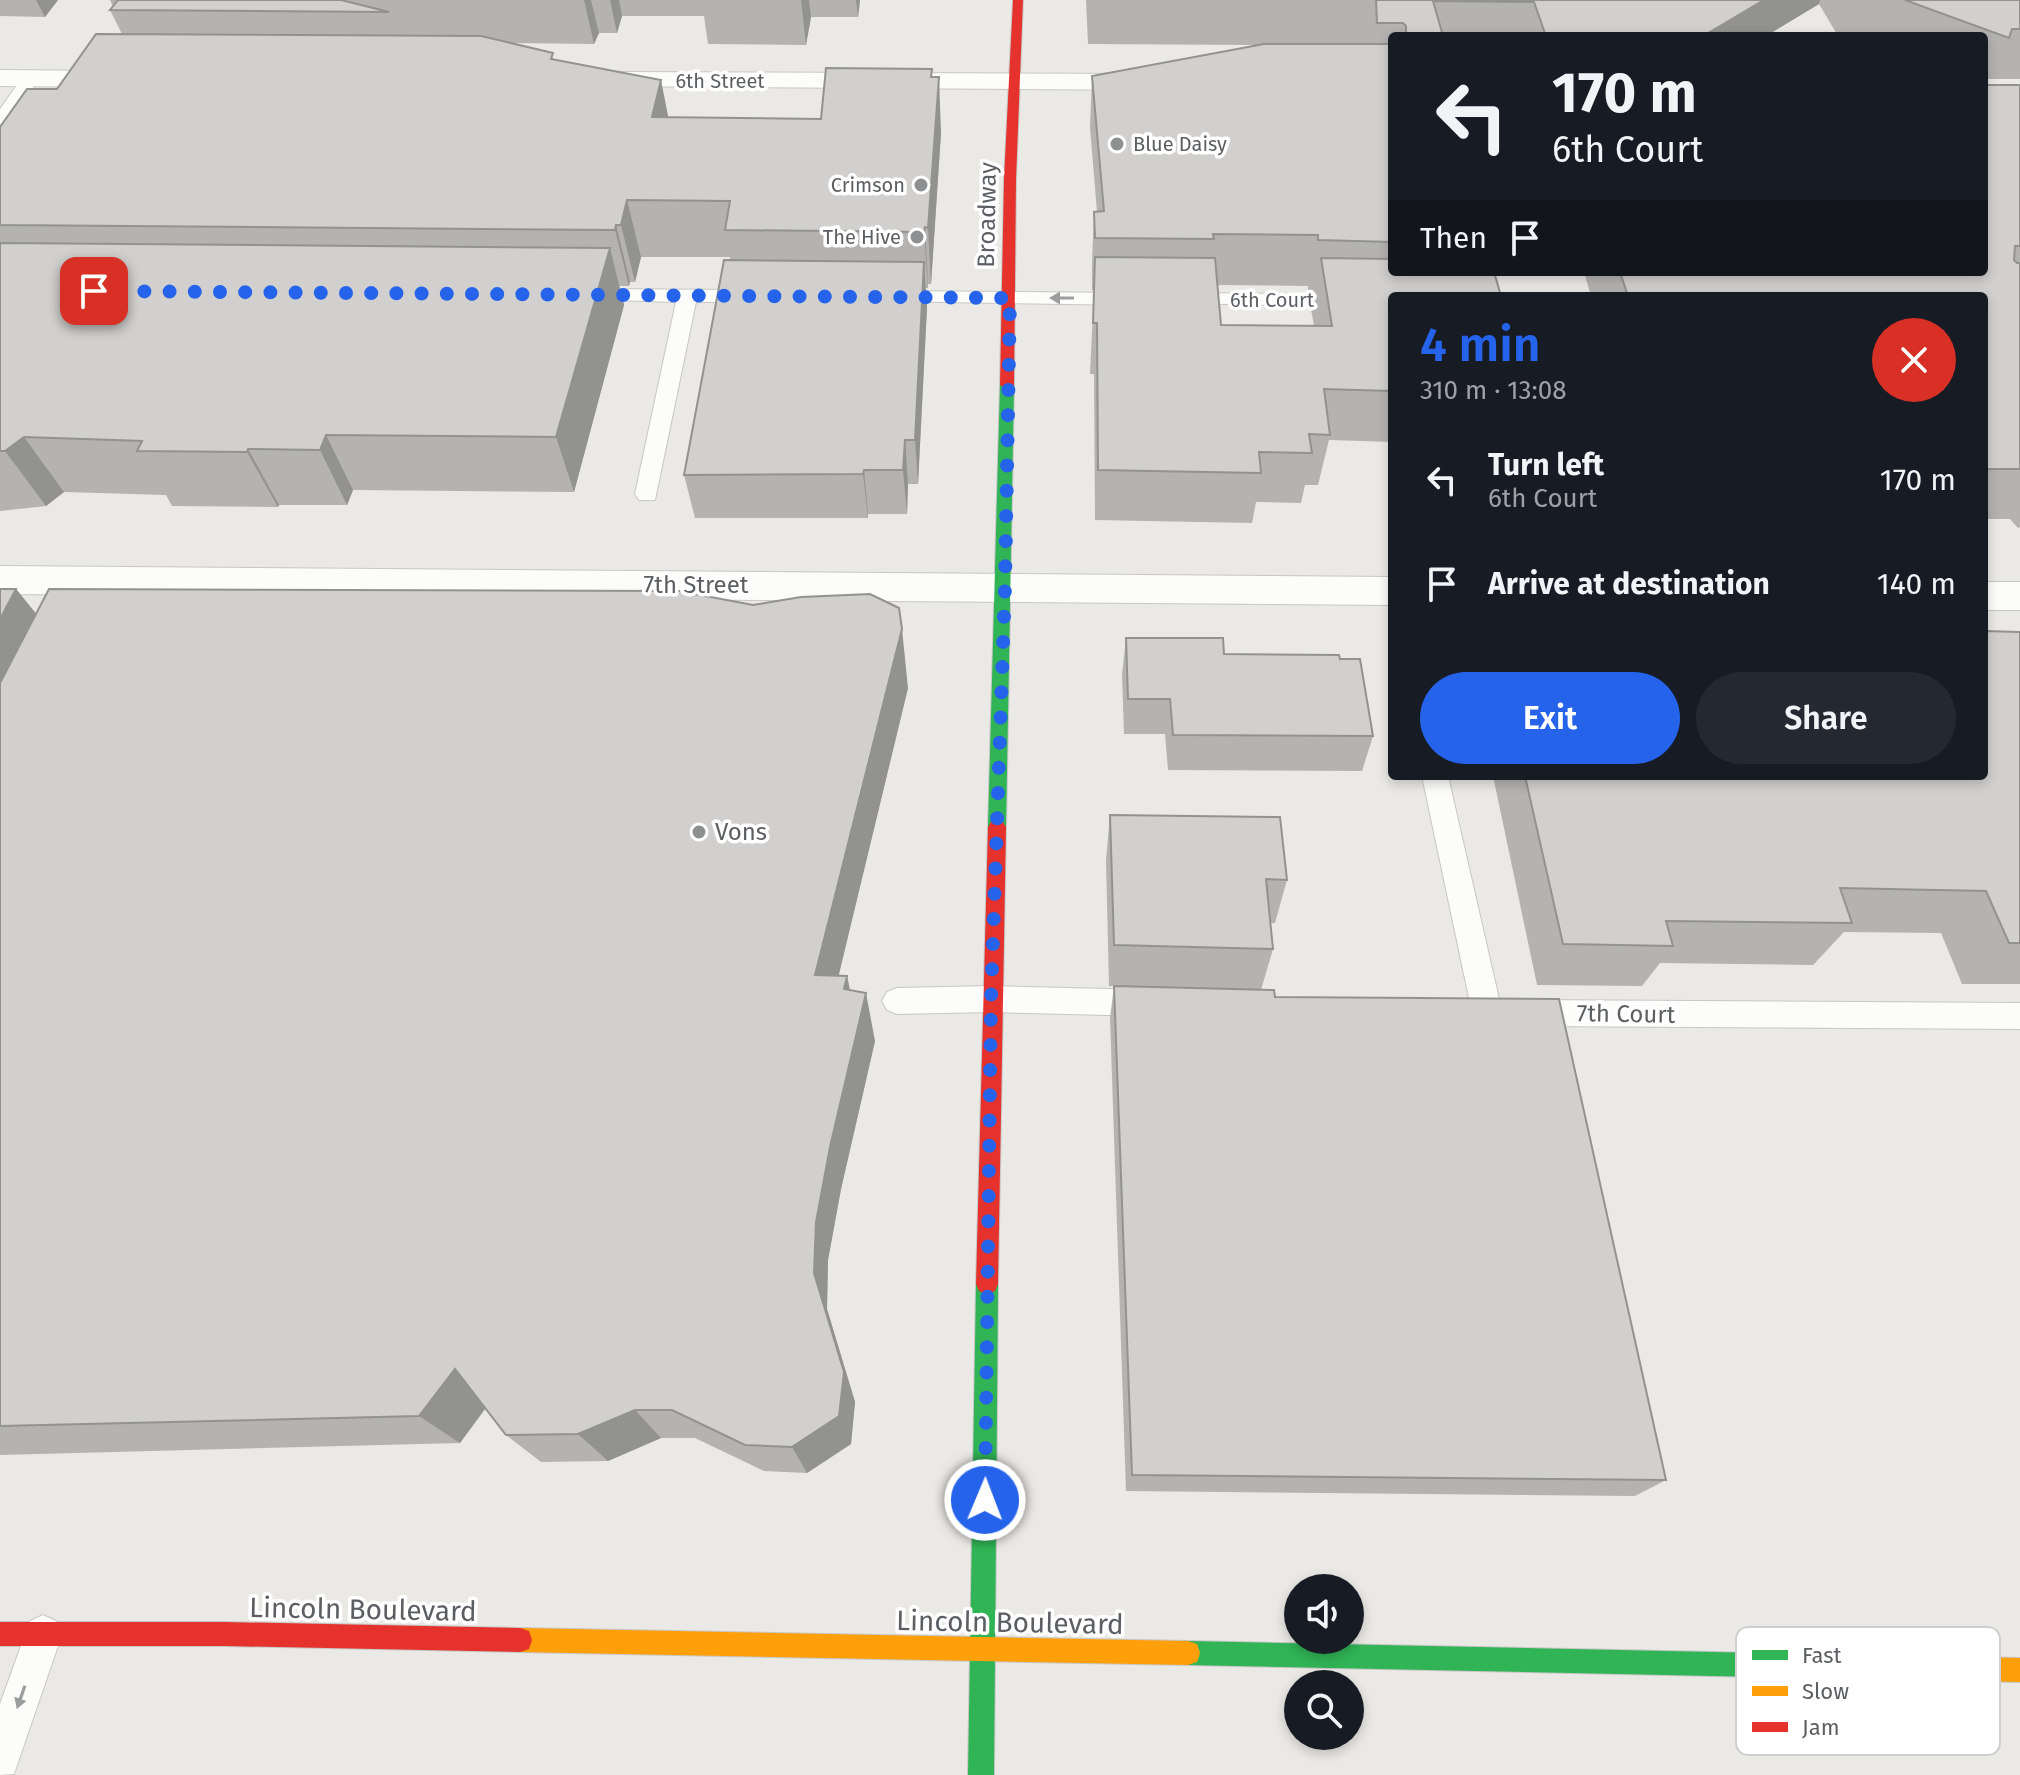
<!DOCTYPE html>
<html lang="en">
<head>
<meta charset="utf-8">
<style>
  :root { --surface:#171b24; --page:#242831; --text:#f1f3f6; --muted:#9ea1a6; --accent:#2563eb }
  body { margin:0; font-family:"Fira Sans",sans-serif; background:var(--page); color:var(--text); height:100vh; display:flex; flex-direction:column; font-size:30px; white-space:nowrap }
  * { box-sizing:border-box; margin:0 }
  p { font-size:26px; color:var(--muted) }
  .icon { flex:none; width:44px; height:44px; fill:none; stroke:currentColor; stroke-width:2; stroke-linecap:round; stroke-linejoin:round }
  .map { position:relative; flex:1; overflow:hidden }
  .side { position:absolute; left:1388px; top:292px; width:600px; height:488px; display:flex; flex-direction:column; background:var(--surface); border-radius:8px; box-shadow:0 4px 12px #0003 }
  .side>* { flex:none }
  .banner { position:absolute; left:1388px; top:32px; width:600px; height:244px; border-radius:8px; box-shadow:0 4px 12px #0003; background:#171b24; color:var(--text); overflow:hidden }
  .buttons { position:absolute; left:1284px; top:1574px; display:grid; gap:16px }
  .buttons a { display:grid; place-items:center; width:80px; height:80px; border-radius:50%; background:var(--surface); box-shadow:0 4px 12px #0003; font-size:40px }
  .pin { position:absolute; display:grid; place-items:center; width:68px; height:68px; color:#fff; margin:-34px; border-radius:16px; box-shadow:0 4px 12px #0006 }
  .me { position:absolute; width:88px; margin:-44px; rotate:1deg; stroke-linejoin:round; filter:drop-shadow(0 0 6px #0008) }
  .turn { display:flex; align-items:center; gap:28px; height:168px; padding:0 32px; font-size:36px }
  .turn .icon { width:104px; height:104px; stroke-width:2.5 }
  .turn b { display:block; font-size:56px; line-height:68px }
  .then { display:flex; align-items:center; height:76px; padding:0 32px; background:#0003; gap:16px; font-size:30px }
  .round { display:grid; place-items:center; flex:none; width:84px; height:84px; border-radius:42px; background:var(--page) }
  .headline { display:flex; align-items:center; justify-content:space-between; height:136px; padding:0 32px }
  h1 { font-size:48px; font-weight:600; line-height:60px; color:var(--accent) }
  .button { display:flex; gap:16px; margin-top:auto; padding:16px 32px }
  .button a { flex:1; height:92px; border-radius:48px; background:var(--accent); color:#fff; font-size:32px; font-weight:600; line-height:92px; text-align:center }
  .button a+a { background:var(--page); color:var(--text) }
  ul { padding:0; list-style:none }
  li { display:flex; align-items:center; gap:24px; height:104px; padding:0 32px }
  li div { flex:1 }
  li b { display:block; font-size:30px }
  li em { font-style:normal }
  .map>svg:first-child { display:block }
</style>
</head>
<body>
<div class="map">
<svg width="2020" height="1775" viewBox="0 0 2020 1775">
  <rect width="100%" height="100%" fill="#eae9e5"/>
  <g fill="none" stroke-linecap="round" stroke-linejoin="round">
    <defs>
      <path id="lane" d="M30 74 39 79 6 126 0 127V109L24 75Z
        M585 289 755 290 765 296 755 302H696L655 500H639L635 494 676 302 578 299 575 295Z
        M889 291 1131 293 1141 299 1131 305 882 301 879 297 882 293Z
        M1181 293 1392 295 1397 296H1392V307L1174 303 1171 299Z
        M1422 776H1448L1502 1012 1497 1021 1487 1025 1477 1021 1472 1012Z
        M991 986 1147 990 1157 994 1162 1003 1157 1012 1147 1016 991 1012 897 1014 887 1010 882 1001 887 992 897 988Z
        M1525 1000 2020 1003V1029L1525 1026 1515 1022 1510 1013 1515 1004Z
        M43 1615 56 1621 62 1634 14 1774 0 1775V1704L30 1621Z"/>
      <path id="street" d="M0 70 122 71 132 73 136 79 132 85 122 87 0 86Z
        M602 72 1150 74 1160 76 1164 82 1160 88 1150 90 592 86 588 80 592 74Z
        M0 566 1392 577V605L0 594Z
        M1984 582H2020V610H1984Z"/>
      <path id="fast" d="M1007 380 1014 385 1006 827 1003 832H991L988 827 1000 385Z
        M987 1273 995 1277 998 1284 994 1775H968L976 1284 979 1277Z
        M1188 1641 1761 1653 1770 1656 1773 1665 1770 1674 1761 1677 1188 1665 1179 1662 1176 1653 1179 1644Z"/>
      <path id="slow" d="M520 1628 1188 1641 1197 1644 1200 1653 1197 1662 1188 1665 520 1652 511 1649 508 1640 511 1631Z
        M1761 1653 2020 1658V1682L1761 1677 1752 1674 1749 1665 1752 1656Z"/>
      <path id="jam" d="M1013 0H1023L1016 179 1014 385 1007 390 1000 385 1004 179Z
        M997 820 1003 822 1006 827 998 1284 995 1291 987 1295 979 1291 976 1284 988 827 991 822Z
        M0 1622H225L520 1628 529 1631 532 1640 529 1649 520 1652 225 1646H0Z"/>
    </defs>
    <!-- lane casing -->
    <use href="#lane" stroke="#c7c7c7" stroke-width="2"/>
    <!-- street casing -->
    <use href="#street" stroke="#c7c7c7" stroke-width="2"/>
    <!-- fast casing -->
    <use href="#fast" stroke="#c7c7c6" stroke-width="2"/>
    <!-- slow casing -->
    <use href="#slow" stroke="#c7c7c6" stroke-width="2"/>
    <!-- jam casing -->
    <use href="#jam" stroke="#c7c7c6" stroke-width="2"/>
    <!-- lane -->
    <use href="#lane" fill="#fcfcfb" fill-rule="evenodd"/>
    <!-- street -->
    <use href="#street" fill="#fcfcfb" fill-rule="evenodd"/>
    <!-- fast -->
    <use href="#fast" fill="#30b455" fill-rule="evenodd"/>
    <!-- slow -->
    <use href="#slow" fill="#ff9f0a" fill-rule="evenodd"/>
    <!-- jam -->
    <use href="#jam" fill="#e5322d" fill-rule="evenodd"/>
  </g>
  <!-- wall -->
  <path fill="#b4b3b1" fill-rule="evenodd" d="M0 0H58L45 17 0 16Z
    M110 0H860L858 17H811L806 45 708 44 704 16H622L617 33H599L594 44 513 43 555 59 669 117 821 119 932 77 941 133 931 284H928V288H926L927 307 918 484H908L907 514H868V518H695L684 475 730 260V257H641L635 282H630L629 286H619L624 305 574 492 353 490 347 505H279L278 507 172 506 166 495 64 492 46 506 0 511V127L57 89 122 34 110 10 113 6Z
    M1086 0H2020V79H1986L1984 83V36H1838L1819 4 1766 36H1392V442L1329 440 1318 485H1305L1301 503 1256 502 1252 523 1095 520 1094 374H1090L1094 290H1092V263L1094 212H1097L1090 127 1092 76 1259 45 1088 44ZM1217 285 1308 286V291L1315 292 1311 309 1314 326 1221 325Z
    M2020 85V527L2018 528 2010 519H1984V296H1591L1584 272H1984Z
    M0 589H16L36 614 908 688 838 976H847L850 990 875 1041 841 1189 828 1260 827 1309 855 1402 851 1444 807 1473 764 1471 695 1438H661L608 1461 541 1462 506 1435 486 1408 460 1443 0 1455Z
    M2020 632V984H1962L1941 933 1844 932 1813 965 1660 963 1642 986 1537 985 1493 776H1984Z
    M1126 638 1224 654 1373 736 1362 771 1168 770 1165 734H1124L1122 674Z
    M1110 815 1287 880 1275 923H1270L1273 949 1261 990 1275 997 1666 1480 1635 1496 1126 1491 1110 1018 1114 986H1109L1106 860Z"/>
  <!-- shaded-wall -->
  <path fill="#929290" d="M36 0H58L45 17Z
    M584 0H591L599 33 594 44Z
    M610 0H619L622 16 617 33Z
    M801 0H809L811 17 806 45Z
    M856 0H860L858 17Z
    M1764 0H1820L1819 4 1766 36H1703Z
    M939 77 941 133 931 284 928 228Z
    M661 80 672 136 652 117Z
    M627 200 641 257 635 282 621 225Z
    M616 225 630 282 629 286 615 230Z
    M925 227 928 284V288L924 232Z
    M610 248 624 305 574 492 556 437Z
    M924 262 927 307 918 484 915 440Z
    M326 435 353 490 347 505 320 450Z
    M24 437 64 492 46 506 5 451Z
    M905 440 908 484 907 514 903 470Z
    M248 449 279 505 278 507 247 452Z
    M864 470 868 514V518L863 474Z
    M16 589 65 649 0 778V619Z
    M902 629 908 688 827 1024 815 975Z
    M847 976 857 1025 844 989Z
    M866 993 875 1041 841 1189 828 1260 827 1309 855 1402 851 1444 807 1473 792 1447 814 1273 816 1222 830 1147Z
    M455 1369 492 1399 460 1443 419 1416Z
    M635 1410 661 1438 608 1461 578 1434Z"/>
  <!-- building -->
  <path fill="#d1d0ce" stroke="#929290" stroke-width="2" d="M118 0H341L389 12 110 10Z
    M1376 0H1764L1703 36H1546L1534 2 1433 1 1443 36H1406V26L1403 23H1377Z
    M1905 0H2020V29H2012L2009 38Z
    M96 34 481 36 553 53 551 59 661 80 652 117 821 119 826 68 932 69 931 77H939L928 228 925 227 924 232 725 230 730 201 627 200 621 225H616L615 230 0 225V127L27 89H57Z
    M1264 44H1392V242L1318 240V235L1213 234 1214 239 1095 238 1094 212 1104 211 1092 76Z
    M1984 85H2020V246H2015L2014 260 2017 263H2020V469H1984V296H1628L1620 272H1984Z
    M0 243 610 248 556 437 326 435 320 450 248 449 247 452 137 451 142 441 24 437 5 451H0Z
    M1095 257 1215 258 1221 325 1332 326 1321 258 1392 259V272H1494L1501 296H1392V391L1324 389 1330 435 1309 434 1312 453 1259 452 1261 473 1098 470 1097 323H1093Z
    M724 260 924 262 915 440H905L903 470H864L863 474 684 475Z
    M0 589H16L0 619Z
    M49 589 679 591 753 605 801 597 870 594 899 608 902 629 815 975 847 976 844 989 866 993 830 1147 816 1222 814 1273 844 1372 839 1416 792 1447 745 1445 672 1410H635L578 1434 506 1435 455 1369 419 1416 0 1426V683Z
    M1984 631 2020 632V943H2009L1986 891 1840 888 1852 923 1666 921 1673 946 1563 944 1525 776H1984Z
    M1126 638H1223L1224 654 1339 655 1340 659H1360L1373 736 1173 735 1170 699H1128Z
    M1110 815 1280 817 1287 880 1266 879 1273 949 1114 945Z
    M1114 986 1274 990 1275 997 1559 999 1666 1480 1132 1475Z"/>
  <!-- one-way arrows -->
  <defs><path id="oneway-solid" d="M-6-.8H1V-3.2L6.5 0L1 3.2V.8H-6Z" transform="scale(2)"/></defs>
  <g fill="#9b9d9f">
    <use href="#oneway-solid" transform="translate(1062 298) rotate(-180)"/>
    <use href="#oneway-solid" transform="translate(21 1697) rotate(109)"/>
  </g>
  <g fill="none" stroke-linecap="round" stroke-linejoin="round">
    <!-- route -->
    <path stroke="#2563eb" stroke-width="14" stroke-dasharray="0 25.2" d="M94 291 1010 298 1005 587 991 999 985 1500"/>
  </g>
  <!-- markers -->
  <g fill="#8d8f90" stroke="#fff" stroke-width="3">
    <circle cx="1117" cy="144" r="8"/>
    <circle cx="921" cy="185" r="8"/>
    <circle cx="917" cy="237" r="8"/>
    <circle cx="699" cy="832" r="8"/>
  </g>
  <g text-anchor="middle" stroke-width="7" stroke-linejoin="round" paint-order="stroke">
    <!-- far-street labels -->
    <g font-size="20" fill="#5b5e62" stroke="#fff">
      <text x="720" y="88">6th Street</text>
      <text x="1272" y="307">6th Court</text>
    </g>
    <!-- far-poi labels -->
    <g font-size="20" fill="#5b5e62" stroke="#fff" text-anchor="end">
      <text x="1133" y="151" text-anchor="start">Blue Daisy</text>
      <text x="905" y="192">Crimson</text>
      <text x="901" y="244">The Hive</text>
    </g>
    <!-- street labels -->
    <g font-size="24" fill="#5b5e62" stroke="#fff">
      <text transform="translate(987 215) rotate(-89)" y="8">Broadway</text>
      <text x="696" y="593">7th Street</text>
      <text transform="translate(1626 1014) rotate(1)" y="8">7th Court</text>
    </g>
    <!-- poi labels -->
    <g font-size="24" fill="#5b5e62" stroke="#fff" text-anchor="start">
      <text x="715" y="840">Vons</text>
    </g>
    <!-- near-street labels -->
    <g font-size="28" fill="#5b5e62" stroke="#fff">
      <text transform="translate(363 1609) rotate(1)" y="10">Lincoln Boulevard</text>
      <text transform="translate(1010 1622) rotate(1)" y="10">Lincoln Boulevard</text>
    </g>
  </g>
  <!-- legend -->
  <rect x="1736" y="1627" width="264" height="128" rx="12" fill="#fff" stroke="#cecfd0" stroke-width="2"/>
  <rect x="1752" y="1650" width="36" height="10" fill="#30b455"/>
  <rect x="1752" y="1686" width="36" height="10" fill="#ff9f0a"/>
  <rect x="1752" y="1722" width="36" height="10" fill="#e5322d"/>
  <g font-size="22" fill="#5b5e62">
    <text x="1802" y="1663">Fast</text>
    <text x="1802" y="1699">Slow</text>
    <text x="1802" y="1735">Jam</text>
  </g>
</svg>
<div class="buttons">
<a><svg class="icon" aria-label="sound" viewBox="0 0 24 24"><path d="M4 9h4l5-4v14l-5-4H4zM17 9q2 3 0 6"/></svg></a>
<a><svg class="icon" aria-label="search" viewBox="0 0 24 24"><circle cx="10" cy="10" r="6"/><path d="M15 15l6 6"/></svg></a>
</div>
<div class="pin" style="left:94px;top:291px;background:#d93025"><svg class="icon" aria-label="arrive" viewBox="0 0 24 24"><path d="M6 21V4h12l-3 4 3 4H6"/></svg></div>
<svg class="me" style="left:985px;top:1500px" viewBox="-20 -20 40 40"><circle r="17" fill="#2563eb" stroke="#fff" stroke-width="3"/><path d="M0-11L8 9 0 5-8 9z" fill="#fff"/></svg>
<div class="banner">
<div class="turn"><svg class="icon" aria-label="left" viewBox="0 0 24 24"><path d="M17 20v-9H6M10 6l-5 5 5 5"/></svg><div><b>170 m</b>6th Court</div></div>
<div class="then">Then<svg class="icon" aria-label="arrive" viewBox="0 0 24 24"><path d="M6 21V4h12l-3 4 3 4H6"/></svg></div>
</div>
<section class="side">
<div class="headline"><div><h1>4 min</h1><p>310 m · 13:08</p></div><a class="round" style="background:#d93025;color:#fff"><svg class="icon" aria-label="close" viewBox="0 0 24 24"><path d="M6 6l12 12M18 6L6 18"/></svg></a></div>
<ul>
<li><svg class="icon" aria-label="left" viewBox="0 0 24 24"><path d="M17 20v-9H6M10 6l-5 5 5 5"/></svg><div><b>Turn left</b><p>6th Court</p></div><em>170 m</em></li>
<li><svg class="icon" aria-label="arrive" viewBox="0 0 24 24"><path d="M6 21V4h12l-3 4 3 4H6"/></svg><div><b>Arrive at destination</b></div><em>140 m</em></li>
</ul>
<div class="button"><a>Exit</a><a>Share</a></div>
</section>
</div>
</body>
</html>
